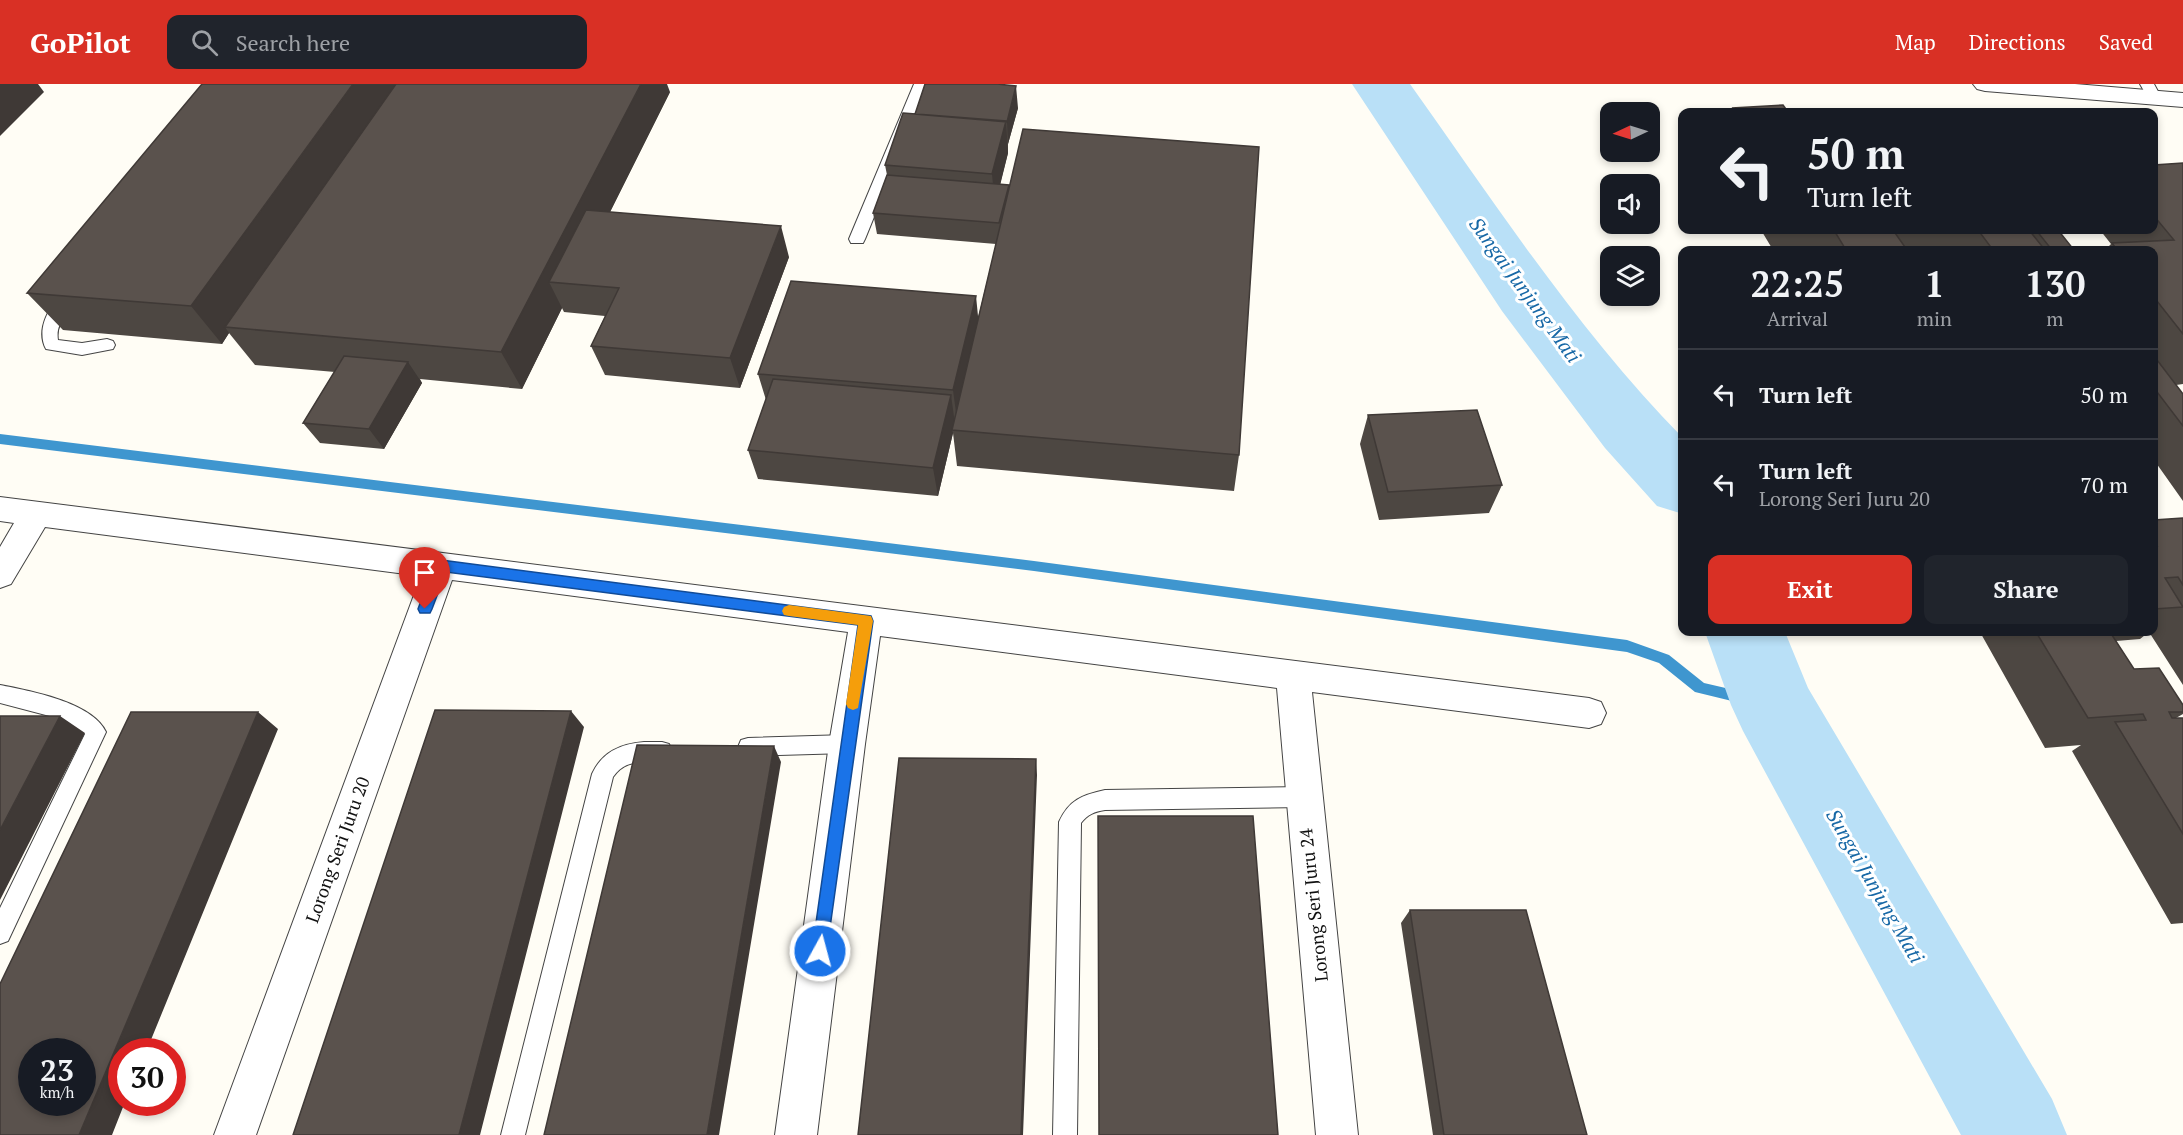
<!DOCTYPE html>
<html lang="en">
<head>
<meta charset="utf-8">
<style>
  :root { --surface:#171b24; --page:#20242c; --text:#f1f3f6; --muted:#9ea1a6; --line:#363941; --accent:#d93025 }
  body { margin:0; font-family:"PT Serif",serif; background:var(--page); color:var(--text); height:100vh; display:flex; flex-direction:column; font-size:22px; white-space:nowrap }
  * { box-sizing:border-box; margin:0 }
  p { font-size:20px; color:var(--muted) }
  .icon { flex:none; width:33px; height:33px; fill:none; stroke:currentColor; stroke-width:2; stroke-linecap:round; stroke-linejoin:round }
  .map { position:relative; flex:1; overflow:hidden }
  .side { position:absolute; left:1678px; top:162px; width:480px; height:390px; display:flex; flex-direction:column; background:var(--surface); border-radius:12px; box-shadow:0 3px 9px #0003 }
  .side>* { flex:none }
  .guide { position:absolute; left:1678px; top:24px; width:480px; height:126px; border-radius:12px; box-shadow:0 3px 9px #0003; background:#171b24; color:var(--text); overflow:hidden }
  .needle { width:39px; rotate:266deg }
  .controls { position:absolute; left:1600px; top:18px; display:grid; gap:12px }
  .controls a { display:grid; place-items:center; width:60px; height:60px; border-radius:12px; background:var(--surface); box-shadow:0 3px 9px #0003; font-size:30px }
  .speed { position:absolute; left:18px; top:954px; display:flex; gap:12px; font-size:30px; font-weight:700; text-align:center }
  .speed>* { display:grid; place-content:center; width:78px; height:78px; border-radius:50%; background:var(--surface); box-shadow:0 3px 9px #0003; line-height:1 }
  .speed small { font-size:15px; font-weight:400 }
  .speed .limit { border:9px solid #d22; background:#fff; color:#111 }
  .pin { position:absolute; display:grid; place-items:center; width:51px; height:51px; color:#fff; margin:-62px -26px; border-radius:50% 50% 50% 0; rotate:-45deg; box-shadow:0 0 6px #0007 }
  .pin .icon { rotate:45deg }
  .me { position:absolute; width:66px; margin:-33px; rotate:7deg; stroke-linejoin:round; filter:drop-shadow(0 0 4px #0008) }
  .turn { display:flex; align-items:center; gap:21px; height:126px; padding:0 30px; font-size:27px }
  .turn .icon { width:78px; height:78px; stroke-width:2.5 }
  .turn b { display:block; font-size:42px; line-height:51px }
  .eta { display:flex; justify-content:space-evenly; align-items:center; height:102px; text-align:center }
  .eta b { font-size:36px; font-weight:600; line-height:42px }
  .cta { display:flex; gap:12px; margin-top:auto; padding:12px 30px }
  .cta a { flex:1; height:69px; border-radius:12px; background:var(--accent); color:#fff; font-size:24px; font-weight:600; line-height:69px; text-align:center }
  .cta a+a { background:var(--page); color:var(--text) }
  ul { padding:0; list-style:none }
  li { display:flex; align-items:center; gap:18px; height:90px; padding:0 30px; border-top:2px solid var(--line) }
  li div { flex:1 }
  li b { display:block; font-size:22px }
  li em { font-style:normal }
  header { display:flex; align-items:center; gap:36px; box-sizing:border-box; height:84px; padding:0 30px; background:var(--accent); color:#fff }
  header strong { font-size:28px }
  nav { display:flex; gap:33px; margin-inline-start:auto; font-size:21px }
  .search { width:420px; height:54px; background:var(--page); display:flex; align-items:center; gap:15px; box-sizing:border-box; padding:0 21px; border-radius:12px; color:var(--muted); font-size:22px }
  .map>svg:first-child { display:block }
</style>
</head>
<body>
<header>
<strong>GoPilot</strong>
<div class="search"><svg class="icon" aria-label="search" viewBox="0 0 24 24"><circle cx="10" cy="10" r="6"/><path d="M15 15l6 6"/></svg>Search here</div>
<nav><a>Map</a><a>Directions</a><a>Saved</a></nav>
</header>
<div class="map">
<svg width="2183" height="1051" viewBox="0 0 2183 1051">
  <rect width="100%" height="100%" fill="#fffdf5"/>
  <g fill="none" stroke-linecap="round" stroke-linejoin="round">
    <!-- stream -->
    <path fill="#3f96cf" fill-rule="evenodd" d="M0 350 1034 477 1627 556 1669 571 1704 599 1773 615 1778 617 1780 621 1778 625 1773 627 1695 608 1659 579 1627 568 1034 487 0 360Z"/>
    <!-- river -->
    <path fill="#b9e0f7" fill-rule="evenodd" d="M1352 0H1410C1496 121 1579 248 1683 354V430L1657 422 1605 364 1502 227Z
      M1705 548H1785L1808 604 2052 1015 2067 1051H1961L1743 647 1731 621Z"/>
    <defs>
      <path id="lane" d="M914 0H928L865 155 863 159H851L849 155Z
        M2140 0H2154L2161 13 2159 16H2149Z
        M69 211 75 213 77 217C69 230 55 238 58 256L82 259 107 255 113 257 115 261 113 265 82 271 46 265C36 247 48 217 69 211Z
        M0 601C30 607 92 618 106 648L8 857 0 860V824L85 650 61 635 0 619Z
        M847 651 854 653 857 660 854 667 847 669 748 672 741 670 738 663 741 656 748 654Z
        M644 658H662L669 660 672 667 669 674C648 682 628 671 613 693L525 1051H501L592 690C602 668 620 660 644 658Z
        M1303 703 1311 706 1314 713 1311 720 1303 723 1105 726C1094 728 1088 730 1081 739L1077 1051H1053L1059 738C1069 716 1082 711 1105 706Z"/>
      <path id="street" d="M1973 0H2075L2183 9V23L1985 7 1977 5Z
        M0 413 1589 614 1601 618 1606 629 1601 640 1589 644 1312 608 1358 1051H1316L1277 604 880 552 865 660 817 1051H775L829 660 848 548 452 496 256 1051H214L421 492 45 443 11 500 0 504V463L14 439 0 437Z"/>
    </defs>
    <!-- lane casing -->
    <use href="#lane" stroke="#444" stroke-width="2"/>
    <!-- street casing -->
    <use href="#street" stroke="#444" stroke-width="2"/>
    <!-- lane -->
    <use href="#lane" fill="#fff" fill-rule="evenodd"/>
    <!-- street -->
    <use href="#street" fill="#fff" fill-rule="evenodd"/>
  </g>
  <!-- wall -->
  <path fill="#4d4742" d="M670 8 610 128 789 173 740 304 605 291 591 262 605 232 564 228 562 224 522 305 420 295 422 299 384 365 320 359 303 339 335 288 255 281 229 249 222 260 63 246 27 209Z
    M1018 24 1008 60V69L1000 100 1239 371 1234 407 957 382 953 349 938 412 758 395 748 366 766 316 758 290 978 234 996 160 877 150 873 129 887 91 885 81 915 30Z
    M2183 79V300L2176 301 2183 310V417L2154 376V166H2105L2111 160 2100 146H2154V81Z
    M1761 146H2058L2074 166H1773Z
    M1368 331 1502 401 1489 429 1379 436 1360 360Z
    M2183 434V601L2149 548 2140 555 2116 557 2134 585 2183 621V630L2176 634H2183V839L2171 840 2072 667 2081 661 2045 664 1980 548H2154V436Z
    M1410 826 1587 1051H1433L1401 839Z"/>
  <!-- shaded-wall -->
  <path fill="#3f3936" d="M0 0H38L44 8 0 52Z
    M353 0H401L225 243 229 249 222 260 191 222Z
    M641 0H667L670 8 574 200 549 198 562 224 522 305 501 268Z
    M1016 2 1018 24 1008 60 1007 38Z
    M1006 37 1008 69 995 122 992 90Z
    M781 142 789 173 740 304 730 274Z
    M976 212 979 242 957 336 953 306Z
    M408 278 422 299 384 365 369 345Z
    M951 311 955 340 952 346 953 349 938 412 933 384Z
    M571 627 584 643 480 1051H459Z
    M258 628 278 645 146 968H122V1018H125L112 1051H79Z
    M60 632 85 649 0 816V746Z
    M774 662 781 678 719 1051H707Z
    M1036 675 1037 691 1023 1051H1021Z"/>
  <!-- building -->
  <path fill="#5a524d" stroke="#3f3936" stroke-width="1.5" fill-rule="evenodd" d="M202 0H353L191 222 27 209Z
    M396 0H641L501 268 225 243Z
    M925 0H997L1016 2 1007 38 915 30Z
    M1783 21 1788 28H1736L1733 24Z
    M1915 27 1916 28H1878Z
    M903 29 1006 37 992 90 885 81Z
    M1023 45 1259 63 1239 371 952 346Z
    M2183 79V250L2157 217H2154V166H2117L2112 159 2174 156 2154 132V81Z
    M887 91 1009 101 999 139 873 129Z
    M586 126 781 142 730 274 591 262 619 204 549 198Z
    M1854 146H1893L1907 166 1930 165 1931 166H1846L1835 148 1855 147Z
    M1978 146H2029L2045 166H1993Z
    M2036 146H2058L2074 166H2052Z
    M791 197 976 212 953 306 758 290Z
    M344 272 408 278 369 345 303 339Z
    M2154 272 2183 310V342L2154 304Z
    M773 295 951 311 933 384 748 366Z
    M1477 326 1502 401 1388 408 1368 331Z
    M2183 434V501L2178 493 2165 494 2183 523 2154 525V462H2157L2154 458V436Z
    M2036 548H2110L2134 585 2159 584 2183 621V628H2169L2172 634H2183V750L2115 638 2146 636 2143 630 2088 634Z
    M435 626 571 627 459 1051H293Z
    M131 628H258L79 1051H0V900ZM32 968H82V1018H32Z
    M0 632H60L0 746Z
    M637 661 774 662 707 1051H544Z
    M899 674 1036 675 1021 1051H858Z
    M1098 732H1253L1278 1051H1099Z
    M1410 826H1526L1587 1051H1444Z"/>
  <!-- route -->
  <path fill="#1a73e8" stroke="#114b97" stroke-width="1.5" d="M441 476 871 532 873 537 826 872 820 875 814 872 812 867 858 541 446 488 432 525 430 529H420L418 525 434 482Z"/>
  <!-- slow -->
  <path fill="#f59e0b" d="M789 521 871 532 873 537 858 624 853 626 848 624 846 620 858 541 789 532 784 531 782 527 784 523Z"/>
  <g text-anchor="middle" stroke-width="6" stroke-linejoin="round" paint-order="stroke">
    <!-- street labels -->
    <g font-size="18" fill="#111" stroke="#fff">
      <text transform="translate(338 766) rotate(-70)" y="6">Lorong Seri Juru 20</text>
      <text transform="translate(1314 821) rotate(-96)" y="6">Lorong Seri Juru 24</text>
    </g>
    <!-- water labels -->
    <g font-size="20" font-style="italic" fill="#1768a6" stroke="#fff">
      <text transform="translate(1525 206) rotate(54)" y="7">Sungai Junjung Mati</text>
      <text transform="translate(1875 802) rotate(60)" y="7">Sungai Junjung Mati</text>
    </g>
  </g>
</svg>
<div class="controls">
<a><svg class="needle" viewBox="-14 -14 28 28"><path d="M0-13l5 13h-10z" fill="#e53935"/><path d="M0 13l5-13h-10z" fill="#9ea1a6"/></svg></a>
<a><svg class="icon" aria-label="sound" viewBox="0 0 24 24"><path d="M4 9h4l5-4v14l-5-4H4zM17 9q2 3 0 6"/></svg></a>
<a><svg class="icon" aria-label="layers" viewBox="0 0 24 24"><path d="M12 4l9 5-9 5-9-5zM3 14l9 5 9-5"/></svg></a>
</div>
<div class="speed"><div>23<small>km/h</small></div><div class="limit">30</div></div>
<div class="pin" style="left:425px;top:525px;background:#d93025"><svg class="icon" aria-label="arrive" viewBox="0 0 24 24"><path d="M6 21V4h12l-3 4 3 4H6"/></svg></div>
<svg class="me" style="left:820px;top:867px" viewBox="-20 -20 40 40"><circle r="17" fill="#1a73e8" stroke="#fff" stroke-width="3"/><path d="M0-11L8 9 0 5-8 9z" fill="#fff"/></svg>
<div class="guide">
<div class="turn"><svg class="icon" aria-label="left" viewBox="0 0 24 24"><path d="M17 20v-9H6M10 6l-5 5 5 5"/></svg><div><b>50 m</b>Turn left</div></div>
</div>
<section class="side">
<div class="eta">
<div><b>22:25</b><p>Arrival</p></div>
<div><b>1</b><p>min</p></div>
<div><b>130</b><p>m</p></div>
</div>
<ul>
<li><svg class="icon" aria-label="left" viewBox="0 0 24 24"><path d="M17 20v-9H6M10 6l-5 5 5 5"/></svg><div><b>Turn left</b></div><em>50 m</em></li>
<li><svg class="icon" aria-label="left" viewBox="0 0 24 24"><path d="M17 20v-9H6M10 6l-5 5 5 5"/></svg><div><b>Turn left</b><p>Lorong Seri Juru 20</p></div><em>70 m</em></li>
</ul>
<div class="cta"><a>Exit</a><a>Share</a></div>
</section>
</div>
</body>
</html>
